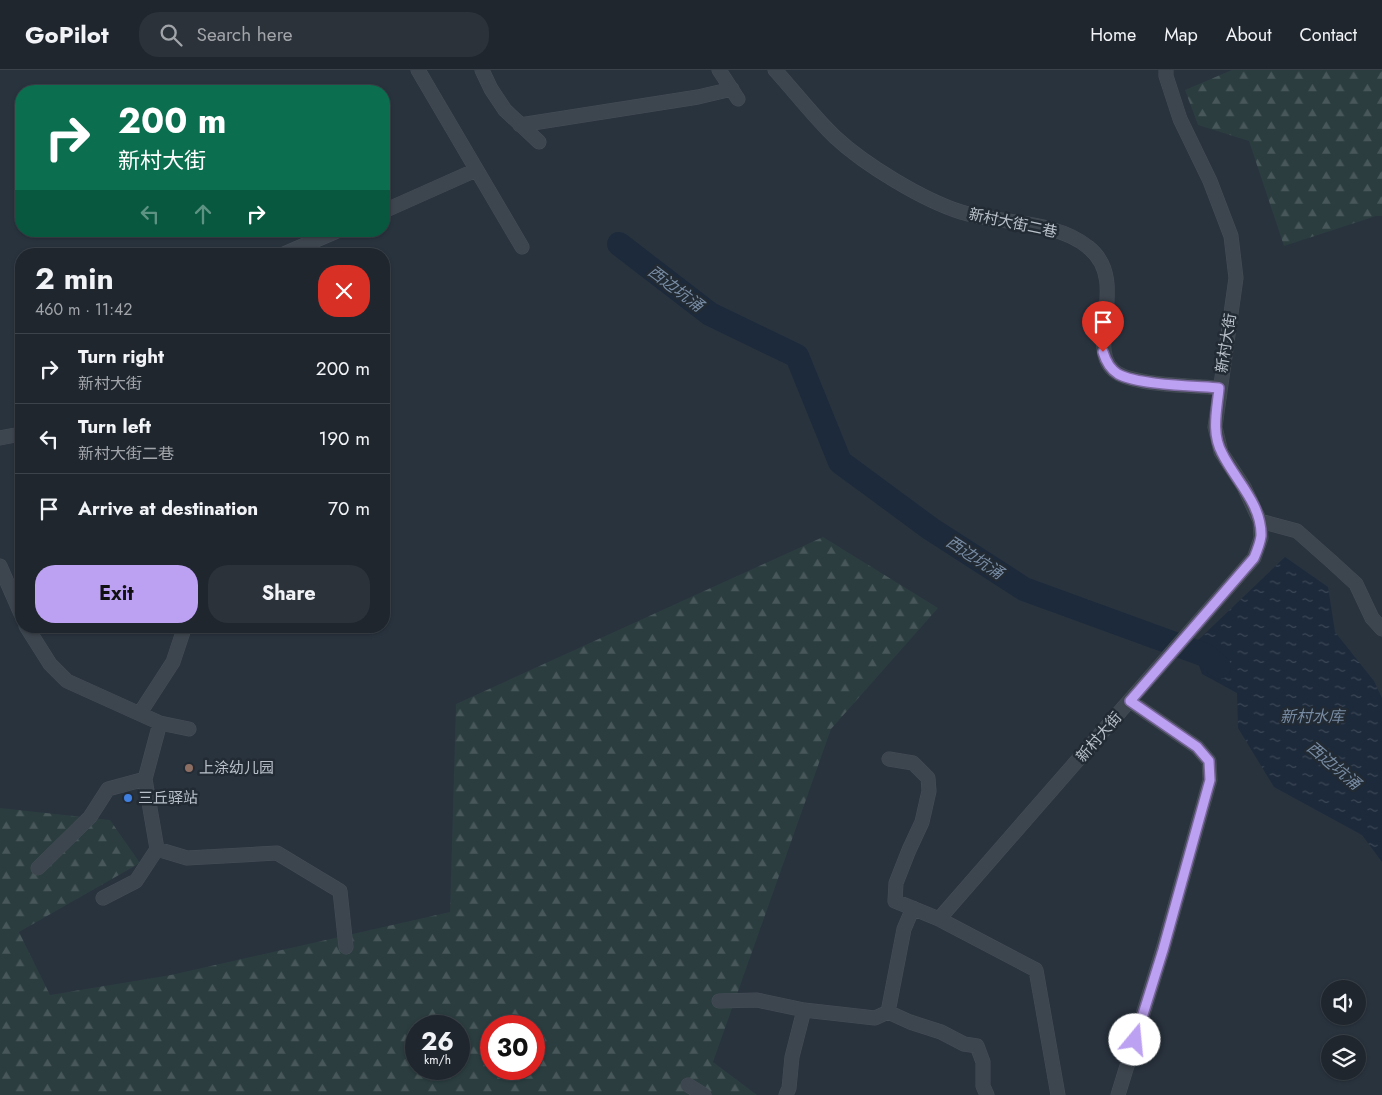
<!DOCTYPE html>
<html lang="en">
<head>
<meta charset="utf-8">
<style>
  :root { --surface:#1f262e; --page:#2c323a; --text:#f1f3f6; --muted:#a1a5aa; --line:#3c434a; --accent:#bca0f2 }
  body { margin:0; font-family:Jost,"Noto Sans SC",sans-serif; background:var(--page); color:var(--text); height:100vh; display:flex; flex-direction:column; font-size:19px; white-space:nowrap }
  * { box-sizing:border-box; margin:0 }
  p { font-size:16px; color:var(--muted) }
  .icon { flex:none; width:28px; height:28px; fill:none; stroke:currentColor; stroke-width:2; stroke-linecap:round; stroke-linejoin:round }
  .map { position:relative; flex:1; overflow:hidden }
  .sheet { position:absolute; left:15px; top:178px; width:375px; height:385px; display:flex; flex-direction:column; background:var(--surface); border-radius:20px; box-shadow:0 1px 4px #0004,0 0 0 1px var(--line) }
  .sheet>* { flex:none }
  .banner { position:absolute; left:15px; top:15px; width:375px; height:152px; border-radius:20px; box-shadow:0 1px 4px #0004,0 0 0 1px var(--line); background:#0b6e4f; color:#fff; overflow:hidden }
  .buttons { position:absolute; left:1321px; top:910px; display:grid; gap:10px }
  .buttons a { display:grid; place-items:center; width:45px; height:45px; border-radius:50%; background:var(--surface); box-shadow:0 1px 4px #0004,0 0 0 1px var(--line); font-size:25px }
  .speed { position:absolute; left:405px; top:945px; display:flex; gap:10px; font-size:25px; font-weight:700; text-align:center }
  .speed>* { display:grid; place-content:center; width:65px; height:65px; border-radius:50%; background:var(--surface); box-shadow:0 1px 4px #0004,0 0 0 1px var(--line); line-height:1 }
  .speed small { font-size:12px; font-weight:400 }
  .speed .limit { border:8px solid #d22; background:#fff; color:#111 }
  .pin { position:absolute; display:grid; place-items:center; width:42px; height:42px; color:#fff; margin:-51px -21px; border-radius:50% 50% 50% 0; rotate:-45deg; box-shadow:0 0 5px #0007 }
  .pin .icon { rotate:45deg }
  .me { position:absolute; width:55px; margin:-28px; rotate:17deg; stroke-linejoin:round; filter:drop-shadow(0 0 4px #0008) }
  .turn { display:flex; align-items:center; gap:18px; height:105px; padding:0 20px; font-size:22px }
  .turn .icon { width:65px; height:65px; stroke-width:2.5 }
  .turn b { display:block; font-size:35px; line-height:42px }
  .lanes { display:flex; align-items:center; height:48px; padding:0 20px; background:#0003; justify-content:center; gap:25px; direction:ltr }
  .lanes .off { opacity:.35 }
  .round { display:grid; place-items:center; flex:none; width:52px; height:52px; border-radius:20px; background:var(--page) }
  .summary { display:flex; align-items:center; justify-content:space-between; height:85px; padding:0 20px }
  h1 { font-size:30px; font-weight:700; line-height:38px }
  .primary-button { display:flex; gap:10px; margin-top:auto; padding:10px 20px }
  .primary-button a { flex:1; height:58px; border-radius:20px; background:var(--accent); color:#111; font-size:20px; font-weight:700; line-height:58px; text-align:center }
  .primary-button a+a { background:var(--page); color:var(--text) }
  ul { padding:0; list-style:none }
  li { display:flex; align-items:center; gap:15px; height:70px; padding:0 20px; border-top:1px solid var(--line) }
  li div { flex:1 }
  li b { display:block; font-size:19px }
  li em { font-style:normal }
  header { display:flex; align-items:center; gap:30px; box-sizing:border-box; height:70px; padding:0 25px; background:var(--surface); border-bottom:1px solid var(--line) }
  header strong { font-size:24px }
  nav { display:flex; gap:28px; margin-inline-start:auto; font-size:18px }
  .search { width:350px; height:45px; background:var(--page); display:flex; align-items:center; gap:12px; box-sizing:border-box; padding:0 18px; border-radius:20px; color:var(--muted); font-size:19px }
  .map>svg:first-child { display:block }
</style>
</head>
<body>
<header>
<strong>GoPilot</strong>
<div class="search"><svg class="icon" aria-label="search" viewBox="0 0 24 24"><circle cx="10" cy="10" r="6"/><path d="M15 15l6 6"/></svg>Search here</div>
<nav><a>Home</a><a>Map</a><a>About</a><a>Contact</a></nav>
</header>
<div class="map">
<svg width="1382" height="1025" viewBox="0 0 1382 1025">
  <defs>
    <pattern id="forest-firs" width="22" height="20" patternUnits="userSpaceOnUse" patternTransform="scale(1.25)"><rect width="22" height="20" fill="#2b3d3f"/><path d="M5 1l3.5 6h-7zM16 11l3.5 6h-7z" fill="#485759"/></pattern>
    <pattern id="water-ripples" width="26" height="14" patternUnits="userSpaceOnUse" patternTransform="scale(1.25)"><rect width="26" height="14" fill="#1d2a3b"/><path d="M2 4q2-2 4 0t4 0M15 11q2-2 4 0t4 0" fill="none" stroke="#3c4756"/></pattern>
  </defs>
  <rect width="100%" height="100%" fill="#29333e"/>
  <!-- forest -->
  <path fill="url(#forest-firs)" fill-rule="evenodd" d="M1232 0H1382V146H1376L1284 176 1249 71 1198 55 1185 20Z
    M823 467 938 538 831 659 713 992 757 1025H0V738L110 750 140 793 19 862 50 925 171 905 450 842 456 634ZM416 956H459V999H416ZM491 956H534V999H491Z"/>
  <!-- water -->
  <path fill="url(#water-ripples)" d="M1285 487 1328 517 1335 562 1374 611 1382 628V792L1362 765 1274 717 1238 658 1237 623 1202 604 1192 576Z"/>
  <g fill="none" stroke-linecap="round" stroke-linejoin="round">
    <!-- river -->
    <path stroke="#1d2a3b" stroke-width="24" d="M619 174 710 244 797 286 840 392 931 459 1024 519 1205 585 1219 597"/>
    <defs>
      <path id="minor" d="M418 0 522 177
        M482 0 491 19 505 40 539 72
        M719 0 738 29
        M775 0C795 22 814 47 835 67 865 95 923 130 961 142 1000 154 1055 150 1088 177 1133 212 1080 283 1119 304 1138 315 1195 316 1219 318
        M520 55 698 27 732 19
        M384 141 476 100
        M284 184 337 161
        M0 368 21 364
        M1260 451 1297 461 1332 492 1356 514 1372 548 1382 559
        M0 496 21 544
        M26 556 50 594 67 611 160 653 189 659
        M140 643 173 592 185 556
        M889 689 913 693 928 708 929 721 922 752 909 780 896 813 895 831 939 849 1036 900 1058 1025
        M157 779 187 788 277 783 340 821 346 877
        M38 798 90 747 108 719 145 709 160 653
        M103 828 136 811 157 779 145 709
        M939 849 1254 488 1261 468 1260 451 1244 417 1221 382 1215 357 1236 208 1231 166 1210 111 1180 49 1166 6V0
        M719 931 757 930 804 940 875 948 888 942
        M888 942 910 952 941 962 964 974 977 976 983 992V1016L987 1025
        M888 942 904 859 913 838
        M688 1015 704 1025
        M786 1025 789 1018 792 987 804 940
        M1118 1025 1163 879 1210 710 1209 691 1197 677 1130 631"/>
    </defs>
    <!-- minor casing -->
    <use href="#minor" stroke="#464e57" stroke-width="15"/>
    <!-- minor -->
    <use href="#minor" stroke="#3d454e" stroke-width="14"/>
  </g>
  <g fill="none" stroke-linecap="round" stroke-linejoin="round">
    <defs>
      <path id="route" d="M1103 282C1106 292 1110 299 1118 304 1138 315 1195 316 1219 318 1217 340 1211 363 1222 383 1235 410 1262 434 1261 466 1260 473 1257 481 1254 488L1130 631 1197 677 1209 691 1210 710 1163 880 1135 970"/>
    </defs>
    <!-- route casing -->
    <use href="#route" stroke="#7a689d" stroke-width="12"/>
    <!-- route -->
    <use href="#route" stroke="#bca0f2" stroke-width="9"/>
  </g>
  <!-- markers -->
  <circle fill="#8d6e63" stroke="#222a33" stroke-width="2" cx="189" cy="698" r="5"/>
  <circle fill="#3f7fe0" stroke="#222a33" stroke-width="2" cx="128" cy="728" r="5"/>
  <g text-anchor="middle" stroke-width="5" stroke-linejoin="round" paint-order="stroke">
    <!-- street labels -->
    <g font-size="15" fill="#b9c0c9" stroke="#222a33">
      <text transform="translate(1013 153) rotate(12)" y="5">新村大街二巷</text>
      <text transform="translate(1226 273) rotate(-81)" y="5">新村大街</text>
      <text transform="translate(1099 667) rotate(-49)" y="5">新村大街</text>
    </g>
    <!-- poi labels -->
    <g font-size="15" fill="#b9c0c9" stroke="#222a33" text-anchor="start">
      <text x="199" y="703">上涂幼儿园</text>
      <text x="138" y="733">三丘驿站</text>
    </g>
    <!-- water labels -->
    <g font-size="16" font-style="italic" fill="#778ba3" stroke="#222a33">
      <text transform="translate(676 218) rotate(37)" y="6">西边坑涌</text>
      <text transform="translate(975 487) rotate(33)" y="6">西边坑涌</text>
      <text x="1312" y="652">新村水库</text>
      <text transform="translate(1334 695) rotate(40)" y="6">西边坑涌</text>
    </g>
  </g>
</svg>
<div class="buttons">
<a><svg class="icon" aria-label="sound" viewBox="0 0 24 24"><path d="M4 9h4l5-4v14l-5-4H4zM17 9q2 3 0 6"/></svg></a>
<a><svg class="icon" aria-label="layers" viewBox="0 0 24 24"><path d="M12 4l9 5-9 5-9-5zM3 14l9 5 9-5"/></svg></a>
</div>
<div class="speed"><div>26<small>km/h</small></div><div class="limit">30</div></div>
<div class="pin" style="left:1103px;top:282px;background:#d93025"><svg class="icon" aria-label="arrive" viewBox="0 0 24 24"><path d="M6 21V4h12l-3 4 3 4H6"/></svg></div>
<svg class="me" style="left:1135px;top:970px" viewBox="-20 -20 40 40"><circle r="19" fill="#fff"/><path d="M0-13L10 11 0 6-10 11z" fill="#bca0f2"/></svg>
<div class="banner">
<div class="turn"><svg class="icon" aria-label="right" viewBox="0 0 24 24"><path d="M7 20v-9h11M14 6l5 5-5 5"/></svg><div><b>200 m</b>新村大街</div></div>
<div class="lanes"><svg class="icon off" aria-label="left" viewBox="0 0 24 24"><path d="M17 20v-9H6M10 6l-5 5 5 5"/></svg><svg class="icon off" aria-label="ahead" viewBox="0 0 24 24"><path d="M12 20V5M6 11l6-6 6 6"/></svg><svg class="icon" aria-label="right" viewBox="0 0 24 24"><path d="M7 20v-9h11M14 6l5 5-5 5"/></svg></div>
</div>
<section class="sheet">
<div class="summary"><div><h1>2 min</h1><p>460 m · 11:42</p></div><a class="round" style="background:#d93025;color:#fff"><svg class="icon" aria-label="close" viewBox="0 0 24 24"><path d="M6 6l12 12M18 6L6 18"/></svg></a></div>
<ul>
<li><svg class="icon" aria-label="right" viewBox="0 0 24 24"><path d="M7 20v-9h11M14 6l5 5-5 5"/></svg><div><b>Turn right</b><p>新村大街</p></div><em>200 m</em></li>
<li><svg class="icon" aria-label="left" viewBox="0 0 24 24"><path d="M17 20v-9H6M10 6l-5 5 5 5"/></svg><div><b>Turn left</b><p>新村大街二巷</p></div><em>190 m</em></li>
<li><svg class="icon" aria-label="arrive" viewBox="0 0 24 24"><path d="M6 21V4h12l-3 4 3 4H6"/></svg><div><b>Arrive at destination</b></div><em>70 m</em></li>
</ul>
<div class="primary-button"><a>Exit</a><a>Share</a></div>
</section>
</div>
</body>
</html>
